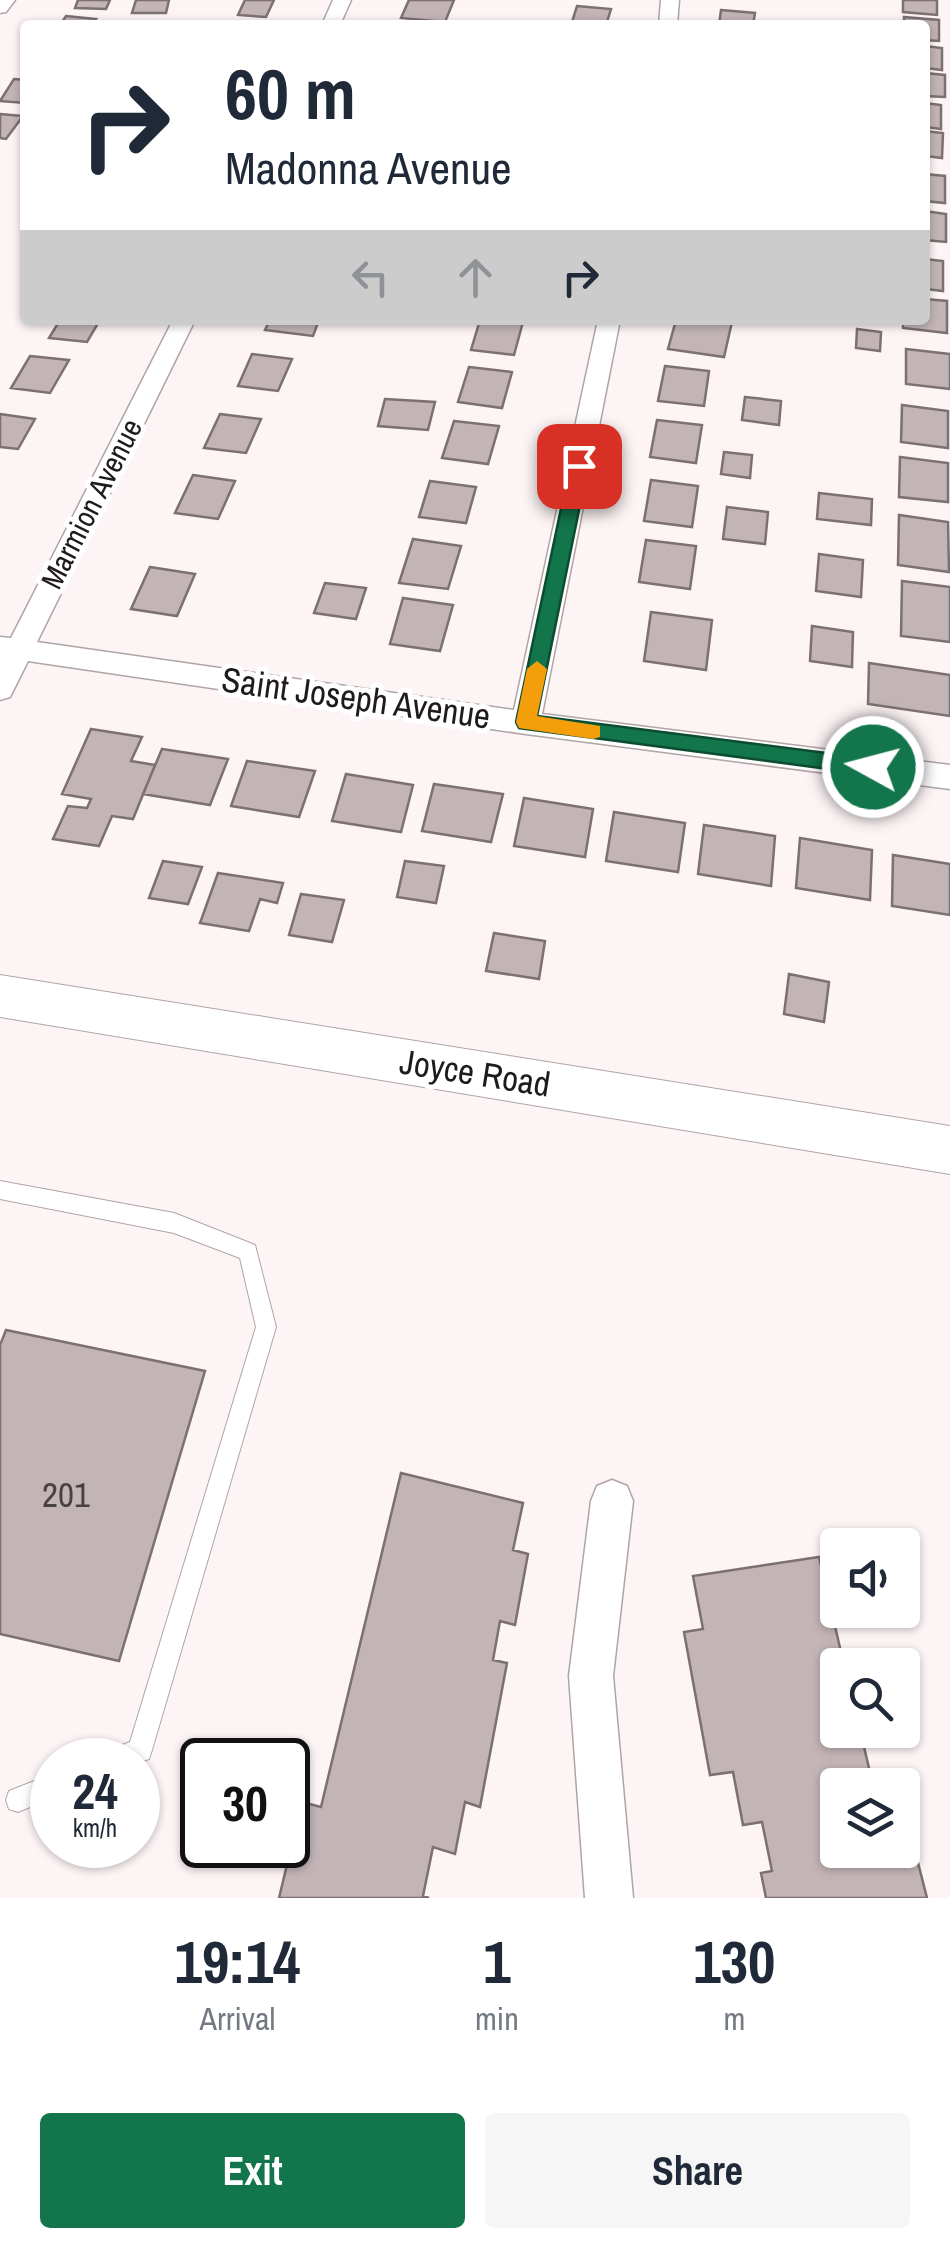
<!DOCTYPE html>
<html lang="en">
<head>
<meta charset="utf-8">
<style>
  :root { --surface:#fff; --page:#f6f6f7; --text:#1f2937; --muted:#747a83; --accent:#12754b }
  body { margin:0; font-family:"Archivo Narrow",sans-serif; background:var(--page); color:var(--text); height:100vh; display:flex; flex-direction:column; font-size:38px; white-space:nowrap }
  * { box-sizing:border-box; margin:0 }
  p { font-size:32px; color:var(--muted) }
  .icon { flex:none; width:55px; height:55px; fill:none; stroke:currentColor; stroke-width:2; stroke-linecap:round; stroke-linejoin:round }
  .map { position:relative; height:1898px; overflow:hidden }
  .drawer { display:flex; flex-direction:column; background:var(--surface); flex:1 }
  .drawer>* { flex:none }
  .banner { position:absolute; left:20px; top:20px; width:910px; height:305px; border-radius:10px; box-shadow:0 2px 8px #0004; background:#fff; color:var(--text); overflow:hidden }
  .tools { position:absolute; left:820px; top:1528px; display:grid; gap:20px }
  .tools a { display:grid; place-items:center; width:100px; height:100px; border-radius:10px; background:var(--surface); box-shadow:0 2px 8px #0004; font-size:50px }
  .speed { position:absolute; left:30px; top:1738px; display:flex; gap:20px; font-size:50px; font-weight:700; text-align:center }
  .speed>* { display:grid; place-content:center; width:130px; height:130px; border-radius:50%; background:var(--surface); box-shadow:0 2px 8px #0004; line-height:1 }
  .speed small { font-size:25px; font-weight:400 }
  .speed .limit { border:5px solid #111; border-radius:15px; background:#fff; color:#111 }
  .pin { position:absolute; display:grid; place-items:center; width:85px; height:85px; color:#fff; margin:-42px; border-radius:20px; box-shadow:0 5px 15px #0006 }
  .me { position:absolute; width:110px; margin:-55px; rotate:277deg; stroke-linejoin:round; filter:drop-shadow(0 0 8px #0008) }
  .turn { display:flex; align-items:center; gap:35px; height:210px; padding:0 40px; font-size:45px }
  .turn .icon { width:130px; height:130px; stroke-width:2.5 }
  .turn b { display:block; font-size:70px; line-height:85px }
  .lanes { display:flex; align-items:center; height:95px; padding:0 40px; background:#0003; justify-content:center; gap:50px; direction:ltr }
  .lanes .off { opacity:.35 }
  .eta { display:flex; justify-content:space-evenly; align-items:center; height:170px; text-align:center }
  .eta b { font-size:60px; font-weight:800; line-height:70px }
  .button { display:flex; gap:20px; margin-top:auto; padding:20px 40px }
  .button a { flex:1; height:115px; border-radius:10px; background:var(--accent); color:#fff; font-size:40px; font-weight:800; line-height:115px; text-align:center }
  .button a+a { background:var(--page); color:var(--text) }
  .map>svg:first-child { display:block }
</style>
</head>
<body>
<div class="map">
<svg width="950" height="1898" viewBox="0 0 950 1898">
  <rect width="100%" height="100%" fill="#fdf4f5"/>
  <!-- building -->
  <path fill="#c3b5b7" stroke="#7c7071" stroke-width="2.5" d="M78 0H110L106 9 75 8Z
    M136 0H169L166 13H132Z
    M245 0H274L266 17 238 15Z
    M409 0H454L445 22 401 18Z
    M903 0H937V15L903 12Z
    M577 6 611 9 606 25H571Z
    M721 10 755 13 753 25H719Z
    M66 16 96 19 92 25H60Z
    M904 17 939 20V41L925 40V25H904Z
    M925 46 942 48V70L925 68Z
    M925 73 945 75V97L925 96Z
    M14 79 25 80V103L0 101Z
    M925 103 941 105V129L925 127Z
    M0 114 23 116 6 139 0 138Z
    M925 131 943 133 942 158 925 156Z
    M925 174 945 176V203L925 201Z
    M925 211 946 214V242L925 240Z
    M925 259 943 261V291L925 289Z
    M925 299 947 301V333L903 328V320H925Z
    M60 320H100L87 342 49 338Z
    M270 320H319L313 336 265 330Z
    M480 320 523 322 514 355 471 350Z
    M676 320 732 322 724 357 668 349Z
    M857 329 881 332 880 351 856 348Z
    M906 349 950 354V389L906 384Z
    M252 354 292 359 278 391 238 386Z
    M30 356 69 360 50 393 11 388Z
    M665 366 709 371 704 406 658 401Z
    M469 367 512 372 502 408 458 402Z
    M745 397 781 401 779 425 742 420Z
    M385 399 435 402 428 430 378 426Z
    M902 405 948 411V448L901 442Z
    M0 414 35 419 18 449 0 447Z
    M220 414 261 419 246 453 204 448Z
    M657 420 702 425 696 463 650 457Z
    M454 421 499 426 488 464 442 458Z
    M724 452 752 455 750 478 721 474Z
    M900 457 948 463V502L899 497Z
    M193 475 235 481 218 519 175 513Z
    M651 480 698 486 692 527 644 521Z
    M430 481 476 487 466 523 419 517Z
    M819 493 872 499 871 525 817 519Z
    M727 507 768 512 765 544 723 539Z
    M899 515 948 522 949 572 898 565Z
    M413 539 461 546 448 589 399 583Z
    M646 540 696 546 690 589 639 582Z
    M819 554 863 560 861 597 816 591Z
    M150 567 195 574 177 616 131 609Z
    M902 581 950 587V642L901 636Z
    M325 583 366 588 356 619 314 613Z
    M403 598 453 605 440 651 390 644Z
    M651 612 712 620 706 670 644 661Z
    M812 626 853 632 852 667 810 661Z
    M869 663 950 675V716L868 704Z
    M91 729 142 737 131 761 155 765 133 819 112 816 99 846 53 839 68 806 87 808 91 799 62 794Z
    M162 749 228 759 210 805 143 794Z
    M247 761 315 771 299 817 231 806Z
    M346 774 413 785 401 832 332 821Z
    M434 784 503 794 491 842 422 831Z
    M524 798 593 809 585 857 514 846Z
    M614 812 685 823 678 872 606 861Z
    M704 825 775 836 771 886 698 874Z
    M800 838 872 850 870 900 796 888Z
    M893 855 950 864V915L892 906Z
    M163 861 202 867 188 904 149 898Z
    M405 861 444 866 436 903 397 897Z
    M218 873 283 883 277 903 260 899 249 931 200 923Z
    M301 894 344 900 332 942 289 935Z
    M494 933 545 941 539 979 486 971Z
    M789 974 829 982 824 1022 784 1014Z
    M6 1330 205 1371 119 1661 0 1634V1345Z
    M401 1473 523 1503 513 1550 528 1554 515 1625 500 1621 493 1660 507 1663 480 1807 465 1802 455 1854 433 1847 423 1896 429 1898H279L302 1802 321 1807Z
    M819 1557 844 1665H838V1730H860L873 1785H838V1850H902V1800L927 1898H766L761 1873 772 1871 762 1822 743 1825 733 1772 710 1775 684 1632 703 1629 693 1576Z"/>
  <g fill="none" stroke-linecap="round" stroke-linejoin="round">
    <defs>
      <path id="lane" d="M0 1181 174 1213 255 1245 276 1327 152 1750 149 1759 138 1763V1760H104L107 1751 130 1742 256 1327 240 1258 174 1233 0 1199Z
        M52 1774V1798L18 1812 9 1809 6 1800 9 1791Z"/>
      <path id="street" d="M0 0H15L6 12 0 13Z
        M333 0H351L340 25H322Z
        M661 0H679L677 25H659Z
        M173 320H195L37 642 514 710 598 320H620L542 714 950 765V789L526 734 28 661 10 697 0 700V637L11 638Z
        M612 1480 627 1486 633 1501 613 1676 633 1898H585L569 1676 591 1501 597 1486Z"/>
      <path id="secondary" d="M0 975 950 1126V1174L0 1017Z"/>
    </defs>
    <!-- lane casing -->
    <use href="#lane" stroke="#b1a4a5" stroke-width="2"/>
    <!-- street casing -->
    <use href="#street" stroke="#b1a4a5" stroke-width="3"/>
    <!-- secondary casing -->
    <use href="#secondary" stroke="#b1a4a5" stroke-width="2"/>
    <!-- lane -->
    <use href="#lane" fill="#fff" fill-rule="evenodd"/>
    <!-- street -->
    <use href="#street" fill="#fff" fill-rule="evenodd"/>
    <!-- secondary -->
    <use href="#secondary" fill="#fff" fill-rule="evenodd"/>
  </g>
  <!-- route -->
  <path fill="#12754b" stroke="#0c4c31" stroke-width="2.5" d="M579 460 588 466 537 716 873 759 880 761 883 767 880 773 873 775 519 728 516 722 570 466Z"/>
  <!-- slow -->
  <path fill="#f59e0b" d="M537 661 547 669 537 716 600 726V737L593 739 519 728 516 722 527 669Z"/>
  <g text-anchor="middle" stroke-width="10" stroke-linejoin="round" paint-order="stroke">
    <!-- far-street labels -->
    <g font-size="30" fill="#201b1b" stroke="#fff">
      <text transform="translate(92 504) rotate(-63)" y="10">Marmion Avenue</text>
    </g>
    <!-- street labels -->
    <g font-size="35" fill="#201b1b" stroke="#fff">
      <text transform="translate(356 698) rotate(8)" y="12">Saint Joseph Avenue</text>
      <text transform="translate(475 1073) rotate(9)" y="12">Joyce Road</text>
    </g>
    <!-- near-number labels -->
    <g font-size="35" fill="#494242">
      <text x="66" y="1507">201</text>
    </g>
  </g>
</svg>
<div class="tools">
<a><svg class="icon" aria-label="sound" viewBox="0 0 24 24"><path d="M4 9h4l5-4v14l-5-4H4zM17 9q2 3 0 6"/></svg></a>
<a><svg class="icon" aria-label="search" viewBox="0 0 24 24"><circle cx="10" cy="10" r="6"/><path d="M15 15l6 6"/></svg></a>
<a><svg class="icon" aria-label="layers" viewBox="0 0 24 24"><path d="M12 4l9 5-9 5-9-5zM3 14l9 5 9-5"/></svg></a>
</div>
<div class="speed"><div>24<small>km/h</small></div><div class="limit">30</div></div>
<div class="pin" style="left:579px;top:466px;background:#d93025"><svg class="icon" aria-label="arrive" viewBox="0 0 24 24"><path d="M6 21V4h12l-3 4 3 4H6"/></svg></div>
<svg class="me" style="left:873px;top:767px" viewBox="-20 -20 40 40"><circle r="17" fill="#12754b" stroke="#fff" stroke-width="3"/><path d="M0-11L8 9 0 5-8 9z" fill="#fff"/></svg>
<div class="banner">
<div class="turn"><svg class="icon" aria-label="right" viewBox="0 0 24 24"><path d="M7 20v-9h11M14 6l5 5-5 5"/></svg><div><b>60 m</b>Madonna Avenue</div></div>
<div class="lanes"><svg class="icon off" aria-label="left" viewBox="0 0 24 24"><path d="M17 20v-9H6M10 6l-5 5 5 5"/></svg><svg class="icon off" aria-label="ahead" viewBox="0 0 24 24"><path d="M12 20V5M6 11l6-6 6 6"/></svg><svg class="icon" aria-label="right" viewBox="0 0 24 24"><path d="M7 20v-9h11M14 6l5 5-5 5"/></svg></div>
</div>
</div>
<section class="drawer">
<div class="eta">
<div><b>19:14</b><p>Arrival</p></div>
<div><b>1</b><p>min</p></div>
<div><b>130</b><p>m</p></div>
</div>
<div class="button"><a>Exit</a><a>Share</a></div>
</section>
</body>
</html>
